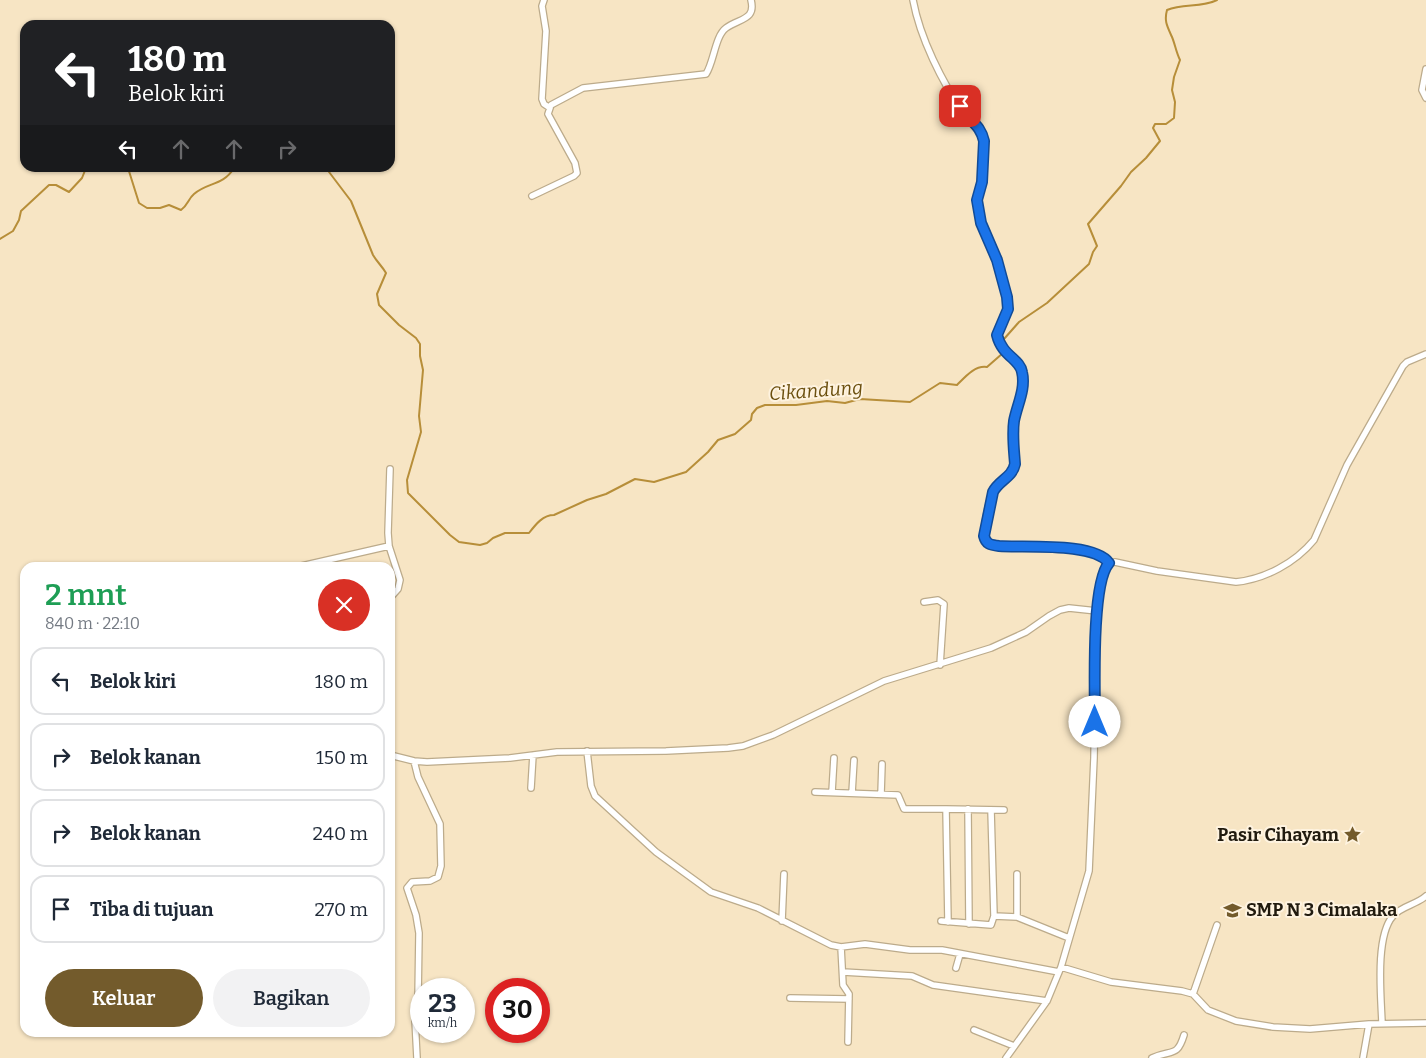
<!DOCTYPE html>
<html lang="id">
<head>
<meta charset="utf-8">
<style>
  :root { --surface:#fff; --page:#f2f2f3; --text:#1f2937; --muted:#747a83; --line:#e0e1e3; --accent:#735b2c }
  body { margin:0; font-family:Bitter,serif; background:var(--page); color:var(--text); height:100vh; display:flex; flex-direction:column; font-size:19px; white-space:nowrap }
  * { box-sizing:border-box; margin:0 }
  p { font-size:16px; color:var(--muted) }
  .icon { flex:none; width:28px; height:28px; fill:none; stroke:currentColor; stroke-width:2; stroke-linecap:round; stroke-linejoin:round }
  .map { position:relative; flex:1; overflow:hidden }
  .details { position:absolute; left:20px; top:562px; width:375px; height:475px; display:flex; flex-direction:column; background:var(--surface); border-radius:15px; box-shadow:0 1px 4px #0004 }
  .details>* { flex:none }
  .guide { position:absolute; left:20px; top:20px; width:375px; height:152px; border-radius:15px; box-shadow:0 1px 4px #0004; background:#202124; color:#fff; overflow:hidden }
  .speed { position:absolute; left:410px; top:978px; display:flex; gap:10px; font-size:25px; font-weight:700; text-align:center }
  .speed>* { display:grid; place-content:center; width:65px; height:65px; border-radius:50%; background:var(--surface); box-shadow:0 1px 4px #0004; line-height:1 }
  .speed small { font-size:12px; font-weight:400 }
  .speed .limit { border:8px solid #d22; background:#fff; color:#111 }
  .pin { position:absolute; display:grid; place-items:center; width:42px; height:42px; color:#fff; margin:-21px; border-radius:10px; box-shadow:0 2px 8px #0006 }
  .me { position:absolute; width:55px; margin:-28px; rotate:0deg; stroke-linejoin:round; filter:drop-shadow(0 0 4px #0008) }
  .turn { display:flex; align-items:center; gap:18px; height:105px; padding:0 25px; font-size:22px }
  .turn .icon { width:65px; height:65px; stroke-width:2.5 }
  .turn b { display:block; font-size:35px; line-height:42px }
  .lanes { display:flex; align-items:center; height:48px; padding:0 25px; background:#0003; justify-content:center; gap:25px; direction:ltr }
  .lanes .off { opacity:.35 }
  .round { display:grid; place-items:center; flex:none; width:52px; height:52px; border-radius:26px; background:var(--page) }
  .head { display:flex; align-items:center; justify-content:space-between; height:85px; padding:0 25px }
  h1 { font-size:30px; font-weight:600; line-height:38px; color:#1e9e55 }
  .cta { display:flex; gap:10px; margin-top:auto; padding:10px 25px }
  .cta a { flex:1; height:58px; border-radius:30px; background:var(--accent); color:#fff; font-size:20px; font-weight:600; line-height:58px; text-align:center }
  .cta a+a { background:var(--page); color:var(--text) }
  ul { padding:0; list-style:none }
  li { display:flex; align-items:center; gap:15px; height:68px; margin:0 10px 8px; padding:0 15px; border:2px solid var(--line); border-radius:15px }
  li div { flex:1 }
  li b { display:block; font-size:19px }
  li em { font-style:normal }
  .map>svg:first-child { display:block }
</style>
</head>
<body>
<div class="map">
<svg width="1426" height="1058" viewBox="0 0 1426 1058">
  <rect width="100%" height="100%" fill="#f7e5c4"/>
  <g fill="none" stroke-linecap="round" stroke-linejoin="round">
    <!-- stream -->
    <path stroke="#b78e39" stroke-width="2" d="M128 168 139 203 147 208H160L169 205 181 210C188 205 188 199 194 194 208 182 223 186 234 168
      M326 168 351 201 373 255C377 262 382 266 386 273L377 294 379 305 399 325 416 338 420 344V356L423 370 419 416 421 432 407 480 408 493 450 535 459 542 480 545 487 543 493 538 505 533H529C536 524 543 515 554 515L587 500 606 494 635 479 654 482 686 472 708 452 718 440 735 434 751 420 752 414 757 408 765 405H796L827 401 845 403 860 399 910 402 940 383 957 385C965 377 975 365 987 367L1003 353
      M0 239 13 231 19 220 21 211 49 185H56L69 192 82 178 86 168
      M1005 346 1004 339 1019 322 1047 303 1089 264 1093 252 1097 246 1088 224 1121 186 1131 172 1146 158 1160 141 1153 128 1155 124H1166L1174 118 1175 102 1172 90 1174 77 1180 60C1176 52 1175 44 1172 37 1167 26 1164 21 1167 10 1183 3 1201 8 1217 0"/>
    <defs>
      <path id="street" d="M544 0 542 6 546 31 542 99 544 104 550 108
        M913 0C920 38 942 82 964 114 973 127 980 121 984 141L982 182 977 200 981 223 997 260 1007 297 1008 309 997 335C1002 356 1019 359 1022 372 1026 389 1017 405 1014 421 1012 435 1014 450 1015 464 1012 479 1003 477 995 488 990 495 984 524 984 534 984 539 986 542 989 544 1019 549 1049 545 1078 549 1090 550 1102 554 1109 563
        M1426 69 1422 90 1426 98
        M532 196 574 176 577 173 575 163 548 114 551 105 583 88 706 74C714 62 715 36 726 28 740 18 756 20 751 0
        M297 567 389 546
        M390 598 398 589 400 580 389 546 388 533 390 469
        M924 602 938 600 944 604 940 665
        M587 751 591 786 595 796 656 852 711 892 758 908 831 945 841 947 865 944 910 950H942L1059 972
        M390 755 414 761 427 762 510 758 557 752 666 751 728 748 743 746 773 735 884 681 991 648 1026 632 1049 616 1060 610 1069 608 1097 611
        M414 761 418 777 440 824 441 866 438 877 430 881 412 882 407 888 416 915 419 933 418 999 415 1020 417 1058
        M531 788 533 755
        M815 792 898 795 904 809H946
        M832 792 834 758
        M852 793 854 760
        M881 794 882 764
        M968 809 969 924
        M991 810 994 916
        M1017 874V917L1069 938
        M782 921 784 874
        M941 921 991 925 994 916 1017 917
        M948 922 946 809 1004 810
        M841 947 843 985 849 994 848 1042
        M1061 967 1111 982 1182 991 1193 994 1208 1010 1236 1021 1273 1027 1310 1029 1369 1024
        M956 968 960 954
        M843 972 912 976 933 985 1047 1001
        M1193 994 1217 925
        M790 998 849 999
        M1382 1023C1381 996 1375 936 1393 916 1401 906 1416 905 1426 896
        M974 1030 1014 1046
        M1006 1058 1047 1001 1061 967 1089 871 1094 758 1096 640 1097 611 1102 573 1109 563 1115 562 1157 571 1236 582C1265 579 1295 563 1314 540L1347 465 1403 366 1407 362 1426 354
        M1152 1058C1172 1049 1177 1058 1184 1035
        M1363 1058 1369 1024 1426 1023"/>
    </defs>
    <!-- street casing -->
    <use href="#street" stroke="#bcab8b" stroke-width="8"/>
    <!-- street -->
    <use href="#street" stroke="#fff" stroke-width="5.5"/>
  </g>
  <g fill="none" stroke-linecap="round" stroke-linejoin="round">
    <defs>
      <path id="route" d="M960 106C969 122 980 123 984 141L982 182 977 200 981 223 997 260 1007 297 1008 309 997 335C1002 356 1020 359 1022 372 1026 389 1017 405 1014 421 1012 435 1014 450 1015 464 1012 478 999 480 993 492L984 536C986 544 990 545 999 546 1025 548 1094 542 1109 563 1091 583 1095 691 1095 722"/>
    </defs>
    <!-- route casing -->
    <use href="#route" stroke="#114b97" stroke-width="12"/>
    <!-- route -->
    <use href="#route" stroke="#1a73e8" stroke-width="9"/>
  </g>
  <!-- icons -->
  <defs>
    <symbol id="sight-bare" viewBox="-9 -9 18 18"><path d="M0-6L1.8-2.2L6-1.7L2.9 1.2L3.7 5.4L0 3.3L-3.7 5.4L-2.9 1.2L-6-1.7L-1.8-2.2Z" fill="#735b2c" stroke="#fef3e0" stroke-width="2.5" paint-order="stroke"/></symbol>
    <symbol id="school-bare" viewBox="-9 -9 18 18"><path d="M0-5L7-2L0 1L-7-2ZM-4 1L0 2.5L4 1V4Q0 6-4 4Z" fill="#735b2c" stroke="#fef3e0" stroke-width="2.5" paint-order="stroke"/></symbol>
  </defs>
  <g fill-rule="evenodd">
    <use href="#sight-bare" x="1340" y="822" width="25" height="25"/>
    <use href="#school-bare" x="1220" y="898" width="25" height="25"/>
  </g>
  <g text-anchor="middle" stroke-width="4" stroke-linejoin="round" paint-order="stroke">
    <!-- poi labels -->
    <g font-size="18" font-weight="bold" fill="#211b0f" stroke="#fef3e0" text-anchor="end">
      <text x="1339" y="841">Pasir Cihayam</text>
      <text x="1246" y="916" text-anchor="start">SMP N 3 Cimalaka</text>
    </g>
    <!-- water labels -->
    <g font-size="19" font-style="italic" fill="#6b4f0e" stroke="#fef3e0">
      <text transform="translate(816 390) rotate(-4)" y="7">Cikandung</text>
    </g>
  </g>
</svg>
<div class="speed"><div>23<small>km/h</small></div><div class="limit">30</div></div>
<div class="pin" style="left:960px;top:106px;background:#d93025"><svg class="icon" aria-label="arrive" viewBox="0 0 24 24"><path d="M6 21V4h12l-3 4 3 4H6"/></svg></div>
<svg class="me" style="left:1095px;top:722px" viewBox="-20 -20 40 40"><circle r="19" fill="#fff"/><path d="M0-13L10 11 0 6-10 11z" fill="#1a73e8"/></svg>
<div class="guide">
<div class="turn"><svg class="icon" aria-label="left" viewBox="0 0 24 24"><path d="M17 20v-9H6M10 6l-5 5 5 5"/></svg><div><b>180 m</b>Belok kiri</div></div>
<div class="lanes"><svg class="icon" aria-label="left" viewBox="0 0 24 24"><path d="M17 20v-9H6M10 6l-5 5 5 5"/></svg><svg class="icon off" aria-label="ahead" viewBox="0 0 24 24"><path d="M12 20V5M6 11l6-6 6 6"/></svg><svg class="icon off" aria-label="ahead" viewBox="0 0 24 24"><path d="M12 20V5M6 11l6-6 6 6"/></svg><svg class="icon off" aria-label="right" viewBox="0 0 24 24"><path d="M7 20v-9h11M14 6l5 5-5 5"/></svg></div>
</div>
<section class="details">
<div class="head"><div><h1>2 mnt</h1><p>840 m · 22:10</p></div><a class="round" style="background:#d93025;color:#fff"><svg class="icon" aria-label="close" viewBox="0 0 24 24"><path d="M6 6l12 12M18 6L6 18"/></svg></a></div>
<ul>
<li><svg class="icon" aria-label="left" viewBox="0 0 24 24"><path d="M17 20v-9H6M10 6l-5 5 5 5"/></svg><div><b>Belok kiri</b></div><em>180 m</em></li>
<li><svg class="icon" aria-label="right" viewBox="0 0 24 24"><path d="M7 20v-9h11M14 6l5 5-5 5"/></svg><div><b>Belok kanan</b></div><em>150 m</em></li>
<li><svg class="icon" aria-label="right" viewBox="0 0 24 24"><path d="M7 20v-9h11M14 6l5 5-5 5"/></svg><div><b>Belok kanan</b></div><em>240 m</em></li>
<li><svg class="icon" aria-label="arrive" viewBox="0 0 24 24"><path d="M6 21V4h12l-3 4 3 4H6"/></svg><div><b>Tiba di tujuan</b></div><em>270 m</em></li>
</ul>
<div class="cta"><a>Keluar</a><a>Bagikan</a></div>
</section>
</div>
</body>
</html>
